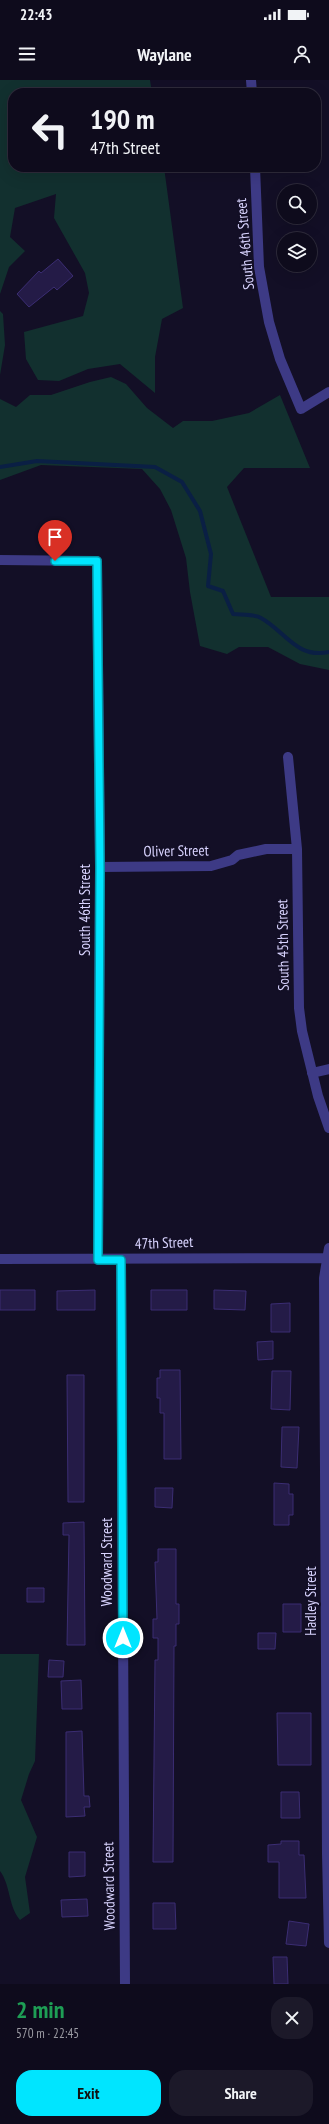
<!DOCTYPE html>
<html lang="en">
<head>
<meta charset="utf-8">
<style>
  :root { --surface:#0e0b1c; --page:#1c1929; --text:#f1f3f6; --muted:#9b9ba3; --line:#2e2b3b; --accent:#00e5ff }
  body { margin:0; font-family:"PT Sans Narrow",sans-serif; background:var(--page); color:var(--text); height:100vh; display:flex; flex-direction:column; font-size:15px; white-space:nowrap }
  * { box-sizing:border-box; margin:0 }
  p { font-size:13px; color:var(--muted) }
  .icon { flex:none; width:22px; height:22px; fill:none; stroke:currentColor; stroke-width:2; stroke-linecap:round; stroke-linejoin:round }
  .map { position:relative; height:1904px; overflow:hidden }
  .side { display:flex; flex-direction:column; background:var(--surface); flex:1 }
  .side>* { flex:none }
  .top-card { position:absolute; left:8px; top:8px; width:313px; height:84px; border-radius:16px; box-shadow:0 4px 16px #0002,0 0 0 1px var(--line); background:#0e0b1c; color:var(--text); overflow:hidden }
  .tools { position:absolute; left:277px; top:104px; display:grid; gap:8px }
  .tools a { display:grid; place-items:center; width:40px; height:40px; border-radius:50%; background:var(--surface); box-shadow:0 4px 16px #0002,0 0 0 1px var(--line); font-size:20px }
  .pin { position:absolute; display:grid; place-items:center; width:34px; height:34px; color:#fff; margin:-41px -17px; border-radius:50% 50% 50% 0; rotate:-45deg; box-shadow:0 0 4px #0007 }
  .pin .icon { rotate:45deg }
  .me { position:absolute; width:44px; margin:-22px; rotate:0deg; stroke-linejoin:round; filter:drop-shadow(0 0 3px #0008) }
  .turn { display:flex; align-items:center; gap:14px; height:84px; padding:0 16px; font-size:18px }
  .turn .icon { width:52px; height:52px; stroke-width:2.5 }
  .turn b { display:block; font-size:28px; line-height:34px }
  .round { display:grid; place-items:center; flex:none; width:42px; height:42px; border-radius:16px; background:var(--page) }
  .overview { display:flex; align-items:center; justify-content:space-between; height:68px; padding:0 16px }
  h1 { font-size:24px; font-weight:600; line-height:30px; color:#1e9e55 }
  .action { display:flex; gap:8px; margin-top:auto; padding:8px 16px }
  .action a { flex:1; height:46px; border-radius:16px; background:var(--accent); color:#111; font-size:16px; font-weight:600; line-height:46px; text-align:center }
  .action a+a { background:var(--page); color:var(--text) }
  .status { display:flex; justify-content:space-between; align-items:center; height:28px; padding:0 20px; background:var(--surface); direction:ltr }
  .status svg { height:11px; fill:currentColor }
  header { display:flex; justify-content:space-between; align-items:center; height:52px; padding:0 16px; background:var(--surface); font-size:18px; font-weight:600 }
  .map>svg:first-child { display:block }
</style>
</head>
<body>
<div class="status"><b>22:43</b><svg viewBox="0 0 49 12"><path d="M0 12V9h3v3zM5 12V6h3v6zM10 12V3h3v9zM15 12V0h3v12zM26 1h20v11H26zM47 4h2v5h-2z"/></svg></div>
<header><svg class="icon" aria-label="menu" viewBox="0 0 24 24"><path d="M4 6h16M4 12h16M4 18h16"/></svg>Waylane<svg class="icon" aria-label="person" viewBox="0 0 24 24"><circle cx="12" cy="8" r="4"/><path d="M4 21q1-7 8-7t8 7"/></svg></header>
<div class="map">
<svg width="329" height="1904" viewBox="0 0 329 1904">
  <rect width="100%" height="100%" fill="#130f26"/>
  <!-- green -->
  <path fill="#12302f" d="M0 0H150L152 13H13V87H164L183 228 162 239 155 277V313L120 284 88 289 59 301 38 300 26 279 24 252 83 236 89 213 85 193 54 138 56 114 15 128 10 157 25 171 9 187 0 214Z
    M0 231 3 234 5 265 0 295Z
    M111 297 126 304 147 328 173 348 183 341H212L249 333 280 315 310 388H244L227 407 271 517H329V590L300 584 268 567H239L227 574 200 566 190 512 186 478 171 430 160 409 142 389 41 385 0 400V319L16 327 30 315H51L90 302Z
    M0 1574H39L35 1681 29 1694 21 1720 37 1757 25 1797 30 1833 20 1840C8 1826 11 1806 0 1791Z"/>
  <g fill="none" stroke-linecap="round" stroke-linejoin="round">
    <!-- stream -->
    <path stroke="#0a1f44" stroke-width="4" d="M0 387 37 381 155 387 182 402 200 431 211 474 208 506 223 511 233 534C242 535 254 534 261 538 285 551 296 579 329 572"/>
  </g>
  <!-- building -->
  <path fill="#241b47" stroke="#3b2d73" d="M58 179 73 196 57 210 54 207 29 227 17 214 39 191 41 193Z
    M0 1210H35V1230H0Z
    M95 1210V1230H57V1211Z
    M151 1210H187V1230H151Z
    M214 1210 246 1211 245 1230 214 1229Z
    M290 1223V1252H271V1224Z
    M273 1261V1279L258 1280 257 1262Z
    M160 1290H180L181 1379H164V1333H160V1318H157V1298H160Z
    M272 1291H291L290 1330 271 1329Z
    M67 1295H84V1422H68Z
    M282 1347H299L297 1388 281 1387Z
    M274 1403 289 1404V1414H293V1435H289V1445H274Z
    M155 1408H173L172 1428 155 1427Z
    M84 1442 85 1565H67L69 1455H63V1443Z
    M158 1469H176V1524H179V1544H176V1566H174L173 1782H153L155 1580H158V1558H153V1539H157L155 1482H158Z
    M27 1508H44V1522H27Z
    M283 1524H301V1552H283Z
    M258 1553H276L275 1569H258Z
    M49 1580 64 1581 63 1597H48Z
    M81 1600 82 1629H62L61 1601Z
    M277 1633H311V1685H278Z
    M82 1651 84 1716H89L90 1727H84L85 1736 66 1737V1652Z
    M281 1712H299L300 1738H281Z
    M281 1761H299V1775H304L306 1818H279V1782H268V1765L281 1764Z
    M69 1772H85V1796L69 1797Z
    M87 1819 88 1836 62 1837 61 1820Z
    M153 1823H175L176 1849H153Z
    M289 1841 309 1844 306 1866 286 1864Z
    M273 1877H287L288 1904H274Z"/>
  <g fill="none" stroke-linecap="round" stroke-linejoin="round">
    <!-- minor -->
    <path stroke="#3d3a85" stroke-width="10" d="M251 0 252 13
      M255 87 259 187 269 242 280 279 301 329 329 312
      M0 480 97 481 100 787 98 1180
      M288 677 297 769 299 928 302 951 318 1016 329 1048
      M100 787 211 786 232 780 238 775 266 769H297
      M312 993 329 989
      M329 1168 324 1198 327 1774 329 1863
      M0 1179 329 1178
      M121 1180 125 1904"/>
  </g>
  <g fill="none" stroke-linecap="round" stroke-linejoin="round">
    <defs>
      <path id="route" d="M55 481H97L100 787 98 1180H121L123 1558"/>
    </defs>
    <!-- route casing -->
    <use href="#route" stroke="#0095a6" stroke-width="10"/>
    <!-- route -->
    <use href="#route" stroke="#00e5ff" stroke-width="7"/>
  </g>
  <g text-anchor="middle" stroke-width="4" stroke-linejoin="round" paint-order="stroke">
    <!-- street labels -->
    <g font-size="15" fill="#d9d4ff" stroke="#130f26">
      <text transform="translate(245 164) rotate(-95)" y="5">South 46th Street</text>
      <text transform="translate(176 771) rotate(-1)" y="5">Oliver Street</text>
      <text transform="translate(85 830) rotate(-90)" y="5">South 46th Street</text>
      <text transform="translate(283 865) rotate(-91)" y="5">South 45th Street</text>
      <text transform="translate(164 1163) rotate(-2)" y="5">47th Street</text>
      <text transform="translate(107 1482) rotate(-90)" y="5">Woodward Street</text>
      <text transform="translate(311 1521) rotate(-90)" y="5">Hadley Street</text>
      <text transform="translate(109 1806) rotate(-91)" y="5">Woodward Street</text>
    </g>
  </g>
</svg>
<div class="tools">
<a><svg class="icon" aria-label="search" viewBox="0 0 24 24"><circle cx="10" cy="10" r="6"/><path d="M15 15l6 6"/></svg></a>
<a><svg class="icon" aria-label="layers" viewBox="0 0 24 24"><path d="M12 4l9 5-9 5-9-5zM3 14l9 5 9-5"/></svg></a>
</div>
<div class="pin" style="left:55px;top:481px;background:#d93025"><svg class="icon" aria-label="arrive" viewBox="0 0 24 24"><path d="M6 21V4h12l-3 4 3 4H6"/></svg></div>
<svg class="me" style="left:123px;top:1558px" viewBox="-20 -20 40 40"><circle r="17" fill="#00e5ff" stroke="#fff" stroke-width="3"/><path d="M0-11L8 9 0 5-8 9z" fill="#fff"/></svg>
<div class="top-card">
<div class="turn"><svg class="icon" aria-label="left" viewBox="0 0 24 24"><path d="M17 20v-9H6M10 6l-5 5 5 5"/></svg><div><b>190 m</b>47th Street</div></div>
</div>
</div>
<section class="side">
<div class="overview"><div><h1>2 min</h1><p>570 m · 22:45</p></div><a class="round"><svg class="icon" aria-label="close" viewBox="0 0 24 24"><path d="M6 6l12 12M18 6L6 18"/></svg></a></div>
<div class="action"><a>Exit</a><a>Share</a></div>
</section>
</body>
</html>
